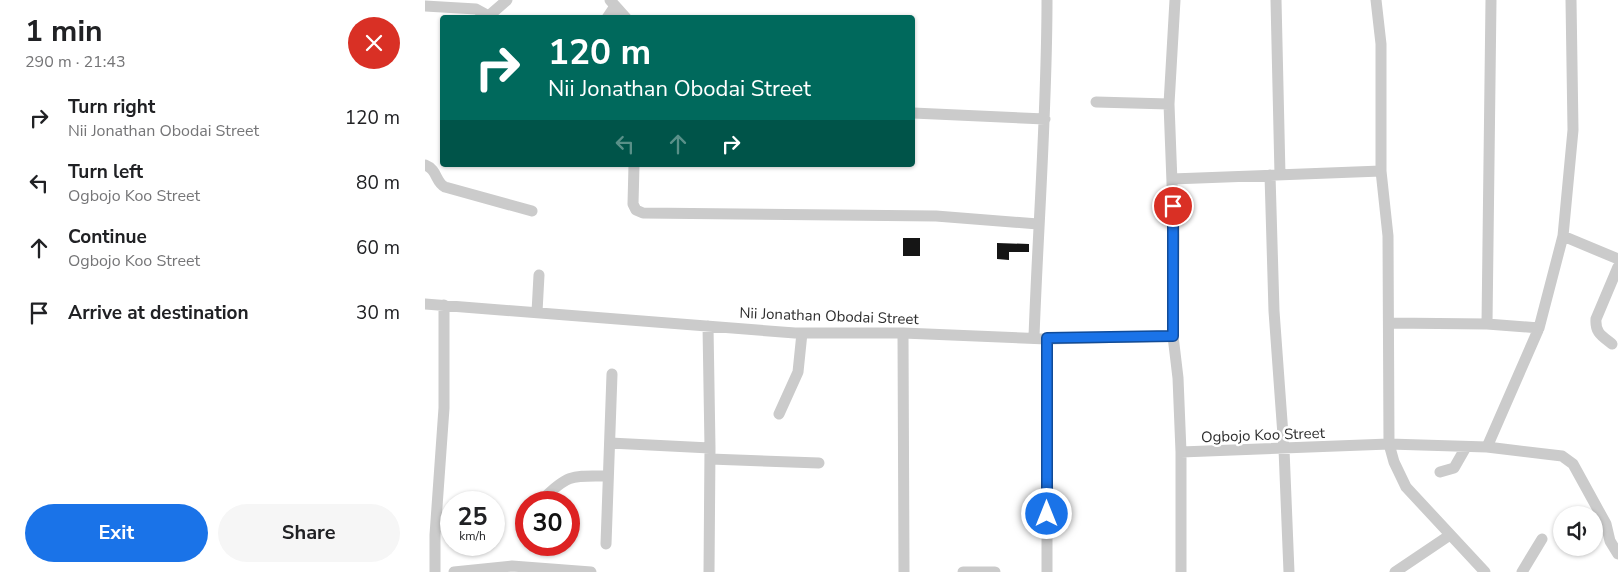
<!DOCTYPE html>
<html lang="en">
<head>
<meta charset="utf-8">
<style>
  :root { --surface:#fff; --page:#f6f6f6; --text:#202124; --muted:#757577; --accent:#1a73e8 }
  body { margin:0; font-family:"Nunito Sans",sans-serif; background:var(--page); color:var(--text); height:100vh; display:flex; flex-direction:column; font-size:19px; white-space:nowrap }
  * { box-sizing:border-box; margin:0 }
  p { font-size:16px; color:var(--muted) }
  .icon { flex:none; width:28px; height:28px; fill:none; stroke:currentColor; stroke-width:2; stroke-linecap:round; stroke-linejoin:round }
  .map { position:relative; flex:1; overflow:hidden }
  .drawer { display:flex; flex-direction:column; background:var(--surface); width:425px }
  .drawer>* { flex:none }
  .hud { position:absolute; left:15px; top:15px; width:475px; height:152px; border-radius:5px; box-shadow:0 1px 4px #0004; background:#00695c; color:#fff; overflow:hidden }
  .tools { position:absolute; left:1128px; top:506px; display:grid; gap:10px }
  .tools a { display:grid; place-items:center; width:50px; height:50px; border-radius:50%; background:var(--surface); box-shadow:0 1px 4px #0004; font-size:25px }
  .speed { position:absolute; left:15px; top:491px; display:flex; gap:10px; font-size:25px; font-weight:700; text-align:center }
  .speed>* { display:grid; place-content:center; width:65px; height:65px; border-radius:50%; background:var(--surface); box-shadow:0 1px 4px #0004; line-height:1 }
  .speed small { font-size:12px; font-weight:400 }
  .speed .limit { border:8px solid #d22; background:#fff; color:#111 }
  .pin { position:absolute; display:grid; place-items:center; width:42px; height:42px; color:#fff; margin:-21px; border:2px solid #fff; border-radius:50%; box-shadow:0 1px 5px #0007 }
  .me { position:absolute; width:55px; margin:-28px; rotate:0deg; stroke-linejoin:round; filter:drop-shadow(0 0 4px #0008) }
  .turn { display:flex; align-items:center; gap:18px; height:105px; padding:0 25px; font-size:22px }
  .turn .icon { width:65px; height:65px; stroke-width:2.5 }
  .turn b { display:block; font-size:35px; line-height:42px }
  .lanes { display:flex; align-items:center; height:48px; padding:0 25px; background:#0003; justify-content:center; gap:25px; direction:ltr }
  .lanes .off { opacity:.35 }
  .round { display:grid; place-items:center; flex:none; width:52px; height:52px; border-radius:26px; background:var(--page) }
  .head { display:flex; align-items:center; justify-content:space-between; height:85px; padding:0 25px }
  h1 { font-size:30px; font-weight:700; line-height:38px }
  .action { display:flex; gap:10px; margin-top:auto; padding:10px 25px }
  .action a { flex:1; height:58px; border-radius:30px; background:var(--accent); color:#fff; font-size:20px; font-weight:700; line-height:58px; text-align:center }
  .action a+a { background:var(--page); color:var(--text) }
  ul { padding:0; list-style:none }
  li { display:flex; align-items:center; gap:15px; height:65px; padding:0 25px }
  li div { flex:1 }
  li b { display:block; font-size:19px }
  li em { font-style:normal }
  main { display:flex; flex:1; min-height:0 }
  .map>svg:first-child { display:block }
</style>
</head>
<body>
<main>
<section class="drawer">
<div class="head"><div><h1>1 min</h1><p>290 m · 21:43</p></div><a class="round" style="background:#d93025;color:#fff"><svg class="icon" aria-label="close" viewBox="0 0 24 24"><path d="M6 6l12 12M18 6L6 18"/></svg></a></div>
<ul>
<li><svg class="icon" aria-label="right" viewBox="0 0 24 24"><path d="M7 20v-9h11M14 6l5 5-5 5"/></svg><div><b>Turn right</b><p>Nii Jonathan Obodai Street</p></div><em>120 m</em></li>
<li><svg class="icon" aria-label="left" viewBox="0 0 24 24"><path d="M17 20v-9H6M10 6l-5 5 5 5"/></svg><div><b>Turn left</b><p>Ogbojo Koo Street</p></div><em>80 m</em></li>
<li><svg class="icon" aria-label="ahead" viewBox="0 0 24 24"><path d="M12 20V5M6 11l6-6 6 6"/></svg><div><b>Continue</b><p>Ogbojo Koo Street</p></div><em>60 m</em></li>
<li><svg class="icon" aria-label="arrive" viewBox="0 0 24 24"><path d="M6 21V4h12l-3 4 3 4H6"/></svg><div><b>Arrive at destination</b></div><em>30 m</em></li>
</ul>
<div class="action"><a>Exit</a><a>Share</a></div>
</section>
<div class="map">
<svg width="1193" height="572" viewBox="0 0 1193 572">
  <rect width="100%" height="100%" fill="#fff"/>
  <!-- building -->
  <path fill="#151515" d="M478 238H495V256H478Z
    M572 243 604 244V252H584V260L572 259Z"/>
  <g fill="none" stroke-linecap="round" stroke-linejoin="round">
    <!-- minor -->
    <path stroke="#cbcbcb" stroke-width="11" d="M185 0 201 18
      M750 0 744 104 749 235 748 336 753 378 756 452V572
      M851 0 855 175
      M951 0 956 44V171L963 236 964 444 969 462 981 487 1060 572
      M0 6 51 9 62 15 66 14 82 0
      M182 18 190 6
      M671 102 744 104
      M488 113 620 119
      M0 165C13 170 10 182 20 187L107 211
      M209 165 208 204 211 210 218 213 511 216 613 224
      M845 175 849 311 859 449 864 572
      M747 179 956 171
      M1138 236 1193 259
      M0 304 370 333H478L622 339 748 336
      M112 312 114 275
      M964 323 1062 324 1114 328
      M1062 324 1066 0
      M283 326 285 448 284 572
      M478 333 479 572
      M609 337C613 225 622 113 622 0
      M1187 344C1177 336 1170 333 1171 319L1193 267
      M354 414 373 372 377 333
      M185 443 285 448
      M1062 447 1114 328 1138 236 1148 130 1146 0
      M756 452 964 444 1062 447 1137 456 1148 464 1181 524 1185 541 1193 554
      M285 459 394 463
      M1015 472 1029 468 1041 447
      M118 499C144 473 148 476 183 476
      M181 544 187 374
      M10 572V535L19 408V305
      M29 572 87 566 166 572
      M538 572H570
      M622 572V339
      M970 572 1025 535
      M1097 572 1117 539"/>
  </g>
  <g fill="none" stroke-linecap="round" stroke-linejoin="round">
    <defs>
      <path id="route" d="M622 514V338L748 336V206"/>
    </defs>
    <!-- route casing -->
    <use href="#route" stroke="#114b97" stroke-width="12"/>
    <!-- route -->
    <use href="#route" stroke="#1a73e8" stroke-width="9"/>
  </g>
  <g text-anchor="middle" stroke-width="5" stroke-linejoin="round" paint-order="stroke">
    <!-- street labels -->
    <g font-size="15" fill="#2e2e2e" stroke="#fff">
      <text transform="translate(404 316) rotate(2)" y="5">Nii Jonathan Obodai Street</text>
      <text transform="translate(838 435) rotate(-2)" y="5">Ogbojo Koo Street</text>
    </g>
  </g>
</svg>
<div class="tools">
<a><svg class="icon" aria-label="sound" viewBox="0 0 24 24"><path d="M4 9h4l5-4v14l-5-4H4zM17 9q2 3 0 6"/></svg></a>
</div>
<div class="speed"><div>25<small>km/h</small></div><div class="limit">30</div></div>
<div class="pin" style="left:748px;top:206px;background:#d93025"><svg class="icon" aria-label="arrive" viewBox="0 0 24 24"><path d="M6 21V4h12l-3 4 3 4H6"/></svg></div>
<svg class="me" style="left:622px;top:514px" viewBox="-20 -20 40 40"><circle r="17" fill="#1a73e8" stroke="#fff" stroke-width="3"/><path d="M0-11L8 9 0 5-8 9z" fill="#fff"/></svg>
<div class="hud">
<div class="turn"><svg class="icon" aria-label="right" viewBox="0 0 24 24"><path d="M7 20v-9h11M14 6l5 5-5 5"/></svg><div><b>120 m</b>Nii Jonathan Obodai Street</div></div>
<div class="lanes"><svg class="icon off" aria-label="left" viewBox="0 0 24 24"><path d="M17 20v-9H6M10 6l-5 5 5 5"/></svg><svg class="icon off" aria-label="ahead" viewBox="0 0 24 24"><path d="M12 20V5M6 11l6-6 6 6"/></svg><svg class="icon" aria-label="right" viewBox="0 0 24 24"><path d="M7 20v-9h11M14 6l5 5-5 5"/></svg></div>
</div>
</div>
</main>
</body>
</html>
